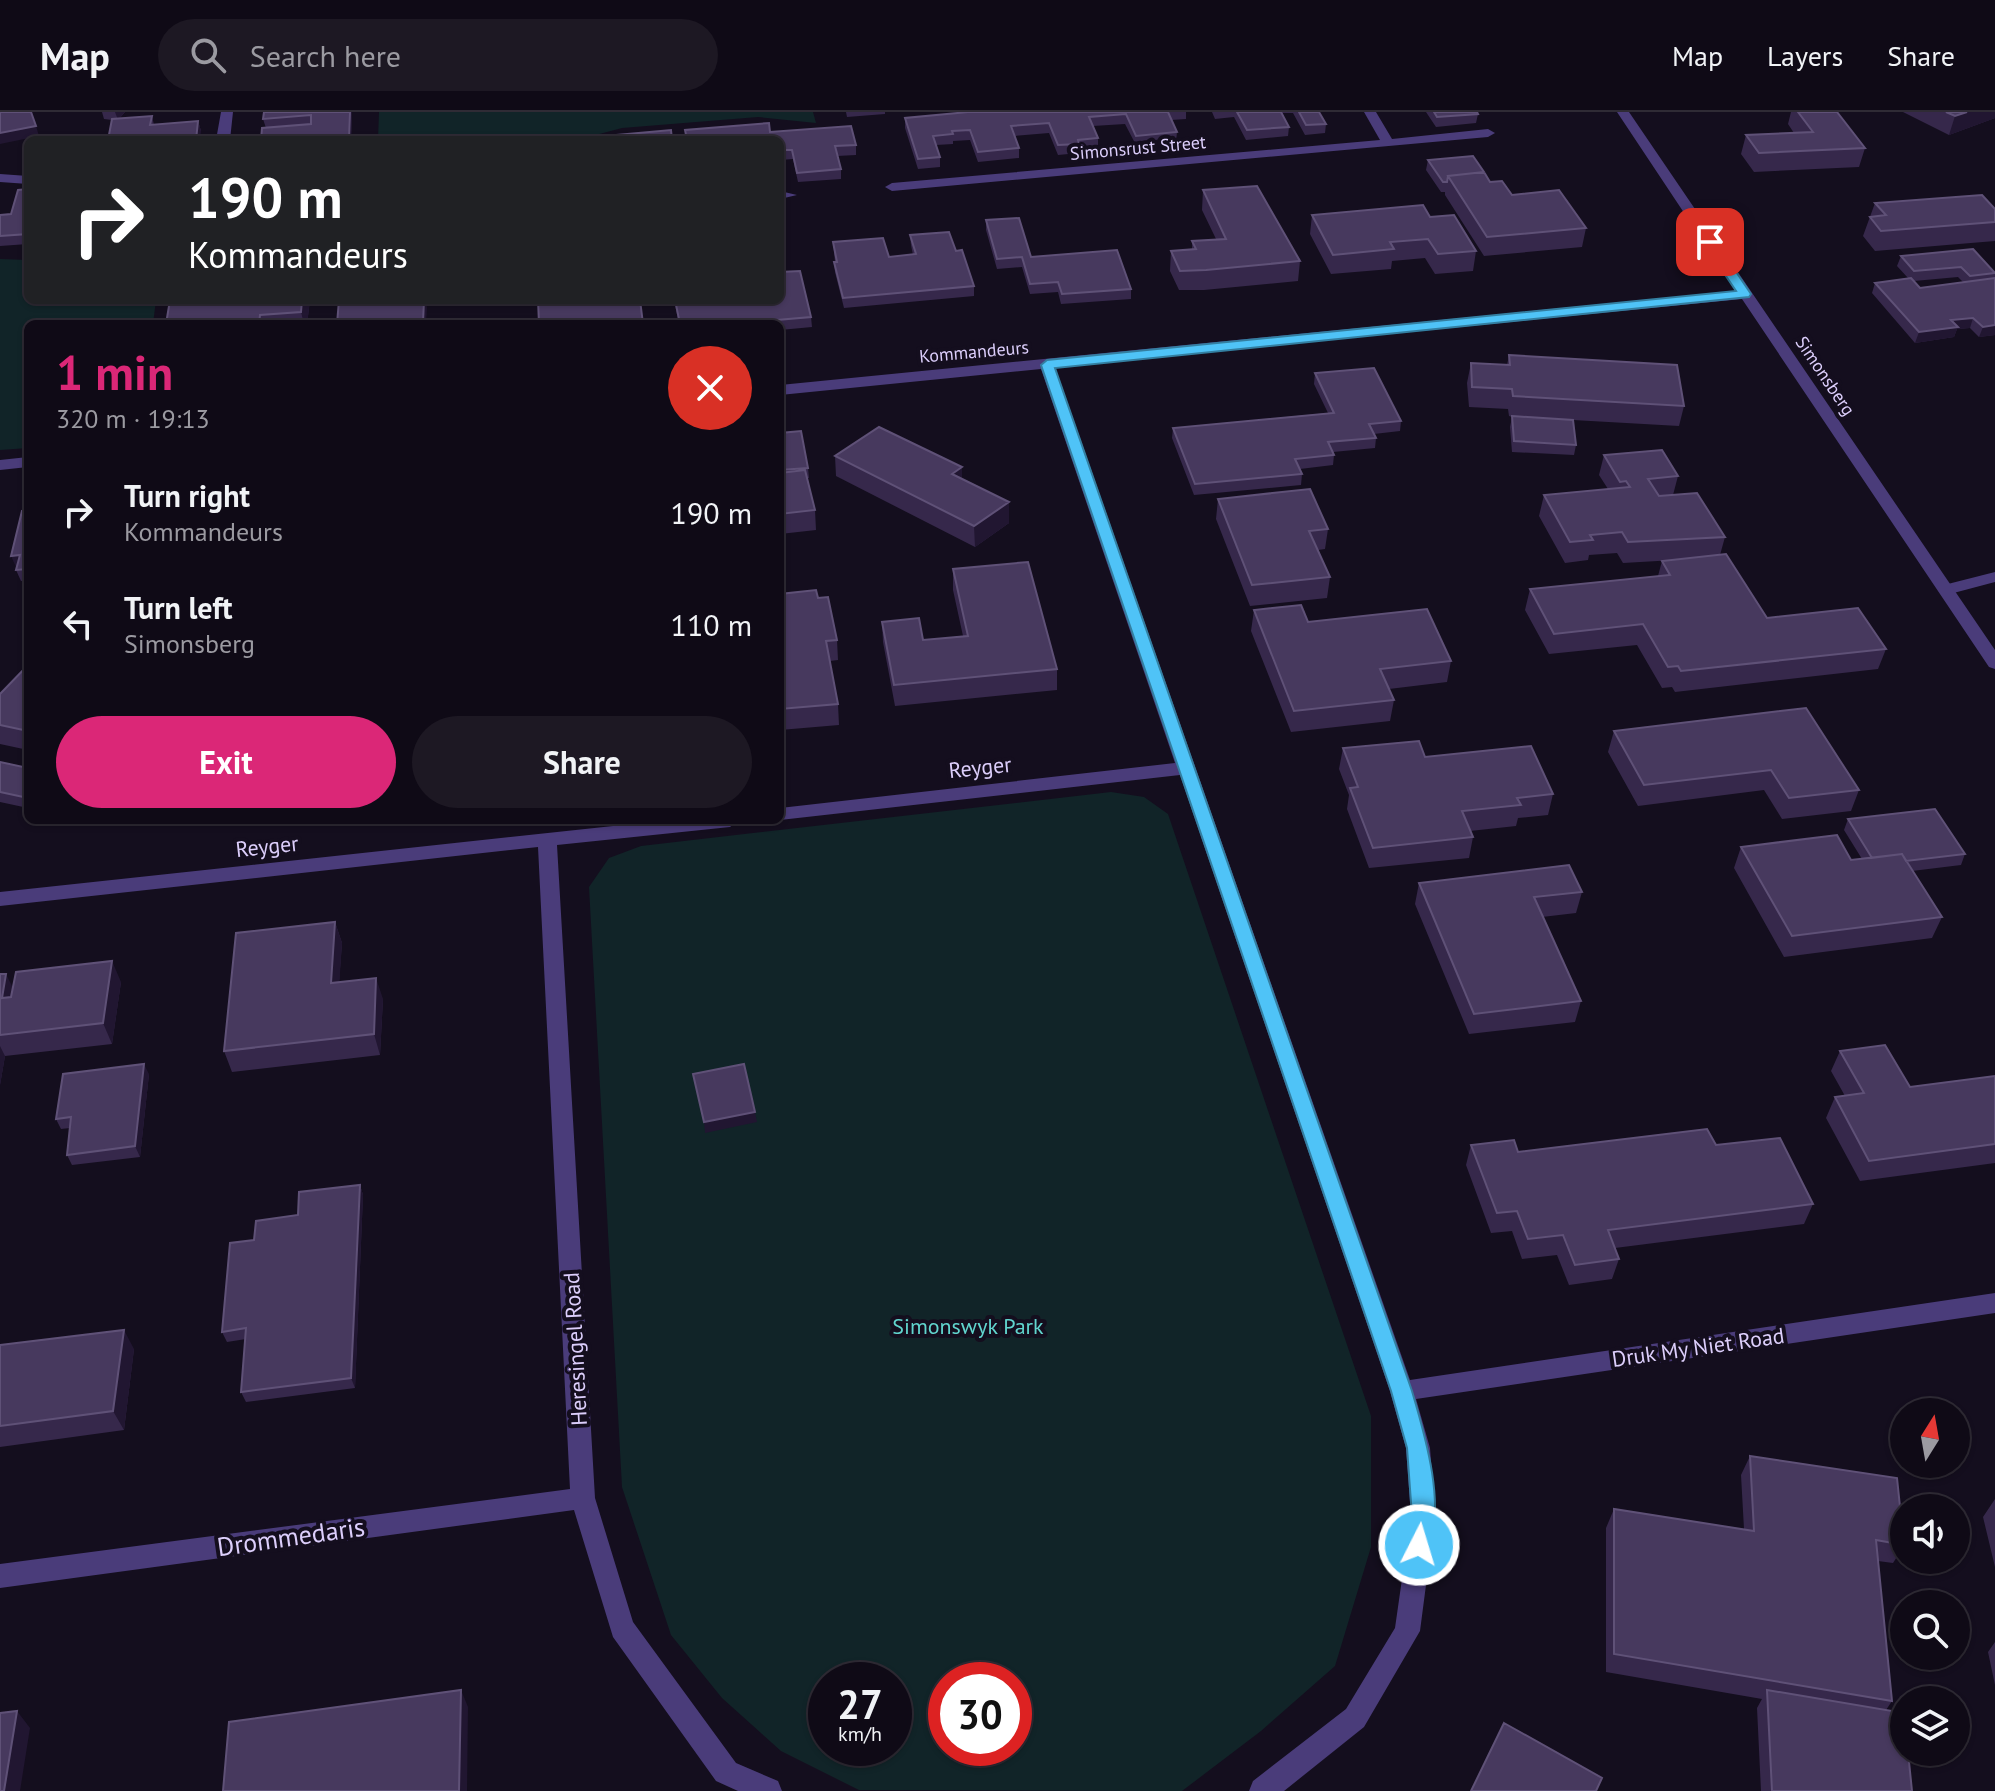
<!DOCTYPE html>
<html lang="en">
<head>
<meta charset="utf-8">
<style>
  :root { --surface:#0f0a16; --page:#1d1823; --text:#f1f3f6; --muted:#9b9aa1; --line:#2f2b35; --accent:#db2777 }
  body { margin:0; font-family:"PT Sans",sans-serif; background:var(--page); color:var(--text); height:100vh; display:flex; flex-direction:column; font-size:30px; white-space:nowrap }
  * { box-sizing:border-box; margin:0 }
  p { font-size:26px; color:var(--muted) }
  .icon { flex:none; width:44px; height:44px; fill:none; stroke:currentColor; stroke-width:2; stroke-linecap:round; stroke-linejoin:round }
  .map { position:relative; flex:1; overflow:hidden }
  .sheet { position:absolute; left:24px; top:208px; width:760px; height:504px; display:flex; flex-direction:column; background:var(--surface); border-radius:12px; box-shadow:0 2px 6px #0004,0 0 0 2px var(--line) }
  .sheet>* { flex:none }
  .guide { position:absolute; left:24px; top:24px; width:760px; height:168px; border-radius:12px; box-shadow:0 2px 6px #0004,0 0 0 2px var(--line); background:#202124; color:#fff; overflow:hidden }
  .needle { width:52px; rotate:11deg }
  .tools { position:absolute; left:1890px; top:1286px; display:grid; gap:16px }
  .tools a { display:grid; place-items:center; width:80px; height:80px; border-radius:50%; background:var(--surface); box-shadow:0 2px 6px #0004,0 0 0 2px var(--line); font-size:40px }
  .speed { position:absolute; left:808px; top:1550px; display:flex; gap:16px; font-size:40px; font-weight:700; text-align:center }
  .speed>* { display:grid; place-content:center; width:104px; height:104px; border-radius:50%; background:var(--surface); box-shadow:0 2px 6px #0004,0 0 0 2px var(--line); line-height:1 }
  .speed small { font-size:20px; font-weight:400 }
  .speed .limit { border:12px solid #d22; background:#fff; color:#111 }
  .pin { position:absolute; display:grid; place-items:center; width:68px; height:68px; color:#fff; margin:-34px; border-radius:16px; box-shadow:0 4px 12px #0006 }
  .me { position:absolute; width:88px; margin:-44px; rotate:5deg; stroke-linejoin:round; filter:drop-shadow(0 0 6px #0008) }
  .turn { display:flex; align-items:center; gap:28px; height:168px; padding:0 32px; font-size:36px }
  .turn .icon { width:104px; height:104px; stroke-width:2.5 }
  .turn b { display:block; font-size:56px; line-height:68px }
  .round { display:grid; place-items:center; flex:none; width:84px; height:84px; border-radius:42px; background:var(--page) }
  .overview { display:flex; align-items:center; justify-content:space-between; height:136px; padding:0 32px }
  h1 { font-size:48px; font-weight:700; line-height:60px; color:var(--accent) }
  .cta { display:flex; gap:16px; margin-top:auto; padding:16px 32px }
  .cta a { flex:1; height:92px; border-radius:48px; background:var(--accent); color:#fff; font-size:32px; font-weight:700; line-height:92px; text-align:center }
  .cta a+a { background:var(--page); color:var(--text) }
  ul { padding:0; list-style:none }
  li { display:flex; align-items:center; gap:24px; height:112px; padding:0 32px }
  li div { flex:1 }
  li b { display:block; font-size:30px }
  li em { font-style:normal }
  header { display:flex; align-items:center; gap:48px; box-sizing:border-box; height:112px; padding:0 40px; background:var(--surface); border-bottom:2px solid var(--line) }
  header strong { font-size:38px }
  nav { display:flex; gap:44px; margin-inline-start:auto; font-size:28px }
  .search { width:560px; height:72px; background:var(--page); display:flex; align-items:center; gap:20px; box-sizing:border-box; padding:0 28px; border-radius:44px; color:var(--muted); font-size:30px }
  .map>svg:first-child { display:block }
</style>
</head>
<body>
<header>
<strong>Map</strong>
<div class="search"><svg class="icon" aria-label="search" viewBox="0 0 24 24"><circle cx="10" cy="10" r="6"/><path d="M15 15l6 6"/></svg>Search here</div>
<nav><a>Map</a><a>Layers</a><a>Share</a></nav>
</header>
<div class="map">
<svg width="1995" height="1679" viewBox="0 0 1995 1679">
  <rect width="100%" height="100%" fill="#140e1e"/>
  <!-- green -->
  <path fill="#112428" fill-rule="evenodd" d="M379 0H813L816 11 758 5 622 16 588 25 555 28H378Z
    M0 147 28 148V188H156L153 212H28V336L0 338Z
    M1111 680 1144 685 1168 702 1371 1304V1435L1335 1554 1261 1619 1182 1679 859 1678 781 1639 722 1586 671 1523 622 1375 589 775 609 746 641 734ZM826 1568H894V1636H826ZM946 1568H1014V1636H946Z"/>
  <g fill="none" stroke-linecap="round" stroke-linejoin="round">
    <!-- lane -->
    <path fill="#4a3c7a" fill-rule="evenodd" d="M1995 460V470L1946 483 1938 478 1940 474Z"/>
    <!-- street -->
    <path fill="#4a3c7a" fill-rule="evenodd" d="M221 0H233L230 28H216Z
      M1364 0H1376L1392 27 1488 17 1495 21 1488 25 892 79 885 75 892 71 1380 28Z
      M1617 0H1629L1995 538V557L1989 555 1742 187 1055 255 1410 1268 1995 1181V1201L1416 1287 1430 1336 1435 1404 1420 1519 1364 1615 1284 1679H1249L1253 1669 1346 1597 1395 1516 1411 1404 1406 1336 1390 1279 1180 663 780 708H778L780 696 1175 651 1041 257 780 283V273L1736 179Z
      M0 62 28 64V72L0 70Z
      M780 79 797 83 780 87Z
      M28 345V355L0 358V348Z
      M669 708H739L730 715 557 733 595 1386 633 1510 736 1651 778 1669 782 1679H738L716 1669 613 1525 574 1398 0 1476V1452L570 1377 538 735 0 794V780Z"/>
  </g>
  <!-- wall -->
  <path fill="#36284b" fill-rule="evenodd" d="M102 0H125L119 7 152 4 154 13 198 9 201 19 104 7Z
    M352 0 351 28 266 16 263 7Z
    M846 0H885V2L847 5Z
    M968 0H1186V7L1171 8 1177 20 1176 30 1136 33 1125 12 1093 14 1098 26V36L1079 38V41L1058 43 1049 21 1014 24 1019 36V46L978 50 970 28 953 29V32L936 33 940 45V55L918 57 905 16V6Z
    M1212 0H1319L1326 12 1325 21 1305 23 1293 1H1282L1289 15 1288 24 1246 28 1234 5 1215 7Z
    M1426 0H1477L1478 2 1476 11 1436 15Z
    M1791 0H1837L1865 36 1859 55 1754 60 1741 42 1746 23 1794 21 1788 12Z
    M1903 0H1995V6L1949 23Z
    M770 20 856 33V43L837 44 841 57V67L798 70 793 47 780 48V28H687Z
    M1428 48 1490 70 1512 83 1586 116 1582 135 1484 144 1445 83V80H1441L1426 58Z
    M28 77V132L0 134V103L11 102Z
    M1203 78 1300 149 1298 169 1204 178H1179L1170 159 1171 139 1192 137V129L1216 127 1202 98Z
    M1875 91 1995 97V129L1875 139 1863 124Z
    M1312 103 1430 105 1476 139 1473 159 1435 162 1425 146 1392 149 1391 157 1331 162 1310 122Z
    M986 108 1031 145 1131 177V187L1061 192 1058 180 1030 182 1022 155 997 157 986 118Z
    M910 123 956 139 974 174V184L844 196 835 160 834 150H835L833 130 889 145 913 143 911 133Z
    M1901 144 1995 160V223L1979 225 1970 216 1957 217 1954 225 1915 231 1872 181 1875 171 1908 166 1897 154ZM1958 165 1963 170 1920 176 1914 169Z
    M170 188H310L307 212H166Z
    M674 188H780L811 205 812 215 780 218V212H679Z
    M1509 243 1684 294 1679 314 1573 308 1576 333 1574 343 1512 340 1510 315 1512 305 1509 304 1508 297 1469 295 1467 271 1471 251 1507 253Z
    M1315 261 1401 309 1400 319 1374 322 1376 326 1375 336 1333 340 1334 343 1333 353 1300 357 1302 362 1301 373 1194 383 1172 326 1173 316 1328 301 1314 272Z
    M780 321 808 356 809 366H807L815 398 816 418 780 422Z
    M1604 343 1678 364 1673 383 1725 425 1720 443 1767 506 1886 537 1878 557 1675 580 1672 575 1662 576 1637 533 1549 542 1525 498 1530 477 1658 464 1662 449 1675 448 1623 451 1617 441 1589 443 1588 448 1565 451 1539 404 1544 383 1608 377 1599 363Z
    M835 344 962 367 1009 390V411L975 435 836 364Z
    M1218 387 1328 417 1325 437 1318 438 1330 465 1327 486 1250 494 1216 407Z
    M28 398V468L21 469 16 458 17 455H16Z
    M953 457 1057 557V578L895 594 883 530 882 510 923 528 963 524 953 478Z
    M780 482 818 486 837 528 838 548 830 549 838 592 839 613 780 618Z
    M1254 498 1308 510 1451 549 1447 570 1389 577 1394 588 1390 609 1291 620 1251 519Z
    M28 553V638L0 632V582Z
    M1614 619 1859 678 1851 699 1782 707 1764 678 1638 694 1608 640Z
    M1343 636 1425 645 1553 682 1548 703 1518 706 1516 714 1470 719 1473 725 1469 746 1369 756 1347 697 1349 683 1339 657Z
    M0 650 28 656V696L0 690Z
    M1848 707 1965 742 1961 753 1912 759 1942 805 1932 826 1784 845 1734 756 1741 735 1851 748 1862 747 1844 718Z
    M1419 771 1582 780 1576 801 1542 805 1581 889 1575 910 1469 922 1415 792Z
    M335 810 342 831 339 870 383 887 380 943 232 960 224 939Z
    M0 862 13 876 121 870 112 932 5 944 0 973Z
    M1840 939 1910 975 1995 964V1051L1860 1069 1826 1006 1835 985 1845 984 1831 959Z
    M149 962 140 1045 72 1053 67 1043 70 1016 61 1017 56 1007Z
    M1471 1033 1518 1040 1716 1033 1813 1092 1804 1112 1615 1136 1619 1147 1612 1167 1569 1173 1557 1143 1522 1147 1512 1119 1491 1121 1466 1053Z
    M360 1073 363 1083 355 1276 246 1290 241 1280 246 1227 227 1230 222 1220 254 1128 298 1103Z
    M0 1233 134 1237 124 1318 0 1335Z
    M1750 1344 1904 1426V1434L1893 1451 1878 1449 1892 1589 1886 1598 1912 1679H1761L1757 1596 1762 1587 1606 1560V1416L1614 1397 1744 1417 1741 1363Z
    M1995 1387V1455L1983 1405Z
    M1995 1530V1573L1988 1540Z"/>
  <!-- shaded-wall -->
  <path fill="#211631" d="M115 0H125L118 8Z
    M350 0H352L351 28H349Z
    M1967 0H1995V6L1949 23 1955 4Z
    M198 9 201 19 200 28H196Z
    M36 14 39 24 0 32V21Z
    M302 188H310L307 212H304L301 200Z
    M424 188 427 195 426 212H424Z
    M1973 206 1970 216 1957 217 1954 225 1915 231 1919 220 1951 208Z
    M1995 213V223L1979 225 1983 215Z
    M962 355V375L952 362Z
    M1009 390V411L975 435 974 414Z
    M20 443 24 454 16 455 11 444Z
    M335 810 342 831 338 891 331 871Z
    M112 849 121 870 112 932 103 911Z
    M6 862 16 882 12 907 2 886Z
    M376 866 383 887 380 943 374 922Z
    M0 934 5 944 0 973Z
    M144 952 149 962 140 1045 135 1034Z
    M755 1000 757 1010 705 1021 704 1010Z
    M360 1073 363 1083 355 1276 351 1266Z
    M124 1218 134 1237 124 1318 113 1299Z
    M461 1578 468 1595 467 1679H459Z
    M17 1599 30 1616 20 1679H4Z"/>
  <!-- building -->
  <path fill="#47395e" stroke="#5f5177" stroke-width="2" d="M0 0H31L36 14 0 21Z
    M264 0H350L349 28H261L262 16 311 12V3L263 7Z
    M968 0H1168L1177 20 1136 24 1126 2 1089 5 1098 26 1078 28 1079 32 1058 33 1049 11 1011 14 1019 36 978 40 970 18 952 19 953 22 933 24 940 45 918 47 905 6Z
    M1237 0H1281L1289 15 1247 18Z
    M1299 0H1319L1326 12 1306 13Z
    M1434 0H1477L1478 2 1437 5Z
    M1798 0H1837L1865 36 1759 41 1746 23 1813 20Z
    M1946 0H1967L1955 4Z
    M152 4 150 13 198 9 196 28H108L112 7Z
    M769 11 770 20 851 14 856 33 835 34 841 57 797 61 792 38H780V28H687L685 18Z
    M671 18 672 28H607L606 24Z
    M1473 44 1484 60 1448 64 1447 70H1443L1428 48Z
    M1484 60 1490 70 1502 69 1512 83 1559 78 1586 116 1487 125 1448 64Z
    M1257 74 1300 149 1206 158 1180 159 1171 139 1196 137 1192 129 1226 127 1203 78Z
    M28 77V122L0 124V103L11 102 18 78Z
    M1982 83 1995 97V110L1881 119 1870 105 1886 103 1875 91Z
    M1423 93 1430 105 1454 103 1476 139 1438 142 1428 127 1390 130 1394 137 1333 143 1312 103Z
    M1019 106 1031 145 1117 138 1131 177 1062 182 1058 170 1030 172 1022 145 997 147 986 108Z
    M949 120 956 139 962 138 974 174 843 186 834 150H837L833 130 883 126 889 145 916 142 910 123Z
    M1973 137 1995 161 1970 164 1961 155 1914 159 1901 144Z
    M800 159 811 205 732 212H680L675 188H780V160Z
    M1911 166 1920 176 1995 166V213L1983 215 1973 206 1951 208 1958 215 1919 220 1875 171Z
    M170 188H302L301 200 260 203 259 212H211L212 208 166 212Z
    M339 188H371V189L424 188 423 211 472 207V212H337Z
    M538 188H640L643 212H539Z
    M1509 243 1677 253 1684 294 1513 284 1512 277 1472 275 1471 251 1510 253Z
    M1374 256 1401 309 1369 312 1376 326 1328 330 1334 343 1295 347 1302 362 1195 372 1173 316 1334 301 1315 261Z
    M1512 304 1573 308 1576 333 1514 329Z
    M879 315 962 355 952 362 1009 390 974 414 835 344Z
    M801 319 808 356 780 358V321Z
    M1662 338 1678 364 1648 367 1659 384 1697 381 1725 425 1628 430 1622 420 1590 423 1593 428 1570 430 1544 383 1630 375 1626 369 1620 370 1604 343Z
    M805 358 815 398 780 402V361Z
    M1310 377 1328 417 1309 419 1330 465 1252 473 1218 387Z
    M28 398V457L16 458 20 443 11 444 22 399Z
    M1726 442 1767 506 1858 496 1886 537 1681 559 1678 554 1668 555 1643 512 1554 522 1530 477 1670 463 1662 449Z
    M1028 450 1057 557 894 573 882 510 919 506 923 528 968 524 953 457Z
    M816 478 818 486 828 485 837 528 826 529 838 592 780 597V482Z
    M1301 493 1308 510 1427 497 1451 549 1380 557 1394 588 1294 599 1254 498Z
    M28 553V619L0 613V582Z
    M1806 596 1859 678 1789 686 1771 658 1644 673 1614 619Z
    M1419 629 1425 645 1531 634 1553 682 1517 686 1521 693 1462 699 1473 725 1373 736 1350 676 1358 675 1343 636Z
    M0 650 28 656V686L0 680Z
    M1935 697 1965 742 1906 749 1902 742 1872 746 1848 707Z
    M1837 723 1851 748 1902 742 1942 805 1792 824 1741 735Z
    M1569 753 1582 780 1534 785 1581 889 1474 902 1419 771Z
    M335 810 331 871 376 866 374 922 224 939 236 821Z
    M112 849 103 911 0 923V862H6L2 886 11 885 16 860Z
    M1885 933 1910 975 1995 964V1032L1869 1049 1835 985 1864 981 1840 939Z
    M144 952 135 1034 67 1043 71 1005 56 1007 63 962Z
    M744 952 755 1000 704 1010 693 962Z
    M1707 1017 1716 1033 1780 1026 1813 1092 1608 1118 1619 1147 1575 1153 1563 1123 1528 1127 1517 1099 1497 1101 1471 1033 1514 1028 1518 1040Z
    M360 1073 351 1266 241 1280 246 1216 222 1220 230 1131 254 1128 256 1109 298 1103 299 1080Z
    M124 1218 113 1299 0 1314V1233Z
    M1750 1344 1897 1366 1904 1433 1876 1428 1892 1589 1614 1542V1397L1754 1419Z
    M461 1578 459 1679H223L229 1610Z
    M1767 1578 1904 1601V1640H1908L1912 1679H1772Z
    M17 1599 4 1679H0V1601Z
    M1504 1611 1602 1666 1596 1679H1471Z"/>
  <!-- route -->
  <path fill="#4fc3f7" stroke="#337fa1" stroke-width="2" d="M1705 127H1714L1751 182 1749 185 1055 256 1412 1279C1425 1323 1447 1396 1427 1440L1419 1443 1411 1440 1408 1433 1412 1404 1407 1336 1391 1279 1041 253 1047 248 1736 179 1703 130Z"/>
  <g text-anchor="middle" stroke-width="8" stroke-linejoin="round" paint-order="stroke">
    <!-- far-street labels -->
    <g font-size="18" fill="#dccefb" stroke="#140e1e">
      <text transform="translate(1138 36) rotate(-5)" y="6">Simonsrust Street</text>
      <text transform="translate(974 240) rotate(-5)" y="6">Kommandeurs</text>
      <text transform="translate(1825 264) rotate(56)" y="6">Simonsberg</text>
    </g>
    <!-- street labels -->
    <g font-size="22" fill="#dccefb" stroke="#140e1e">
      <text transform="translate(980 655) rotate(-6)" y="8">Reyger</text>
      <text transform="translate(267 734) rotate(-6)" y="8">Reyger</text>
      <text transform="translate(1698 1235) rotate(-8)" y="8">Druk My Niet Road</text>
      <text transform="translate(575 1237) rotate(-93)" y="8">Heresingel Road</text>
    </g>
    <!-- park labels -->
    <g font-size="22" fill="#61d5ce" stroke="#140e1e">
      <text x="968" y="1222">Simonswyk Park</text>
    </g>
    <!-- near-street labels -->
    <g font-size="26" fill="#dccefb" stroke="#140e1e">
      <text transform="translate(291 1425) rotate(-8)" y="9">Drommedaris</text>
    </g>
  </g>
</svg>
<div class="tools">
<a><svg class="needle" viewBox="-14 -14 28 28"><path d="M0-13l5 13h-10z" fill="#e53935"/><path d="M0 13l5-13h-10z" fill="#9b9aa1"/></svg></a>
<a><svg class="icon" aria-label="sound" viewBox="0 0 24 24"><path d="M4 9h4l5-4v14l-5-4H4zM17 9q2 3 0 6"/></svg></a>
<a><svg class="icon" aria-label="search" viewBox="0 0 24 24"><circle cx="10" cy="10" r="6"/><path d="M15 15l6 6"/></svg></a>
<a><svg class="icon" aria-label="layers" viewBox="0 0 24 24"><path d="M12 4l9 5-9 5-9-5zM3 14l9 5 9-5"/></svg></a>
</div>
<div class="speed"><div>27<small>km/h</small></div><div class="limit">30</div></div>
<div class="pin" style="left:1710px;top:130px;background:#d93025"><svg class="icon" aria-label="arrive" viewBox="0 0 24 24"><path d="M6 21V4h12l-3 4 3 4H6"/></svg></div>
<svg class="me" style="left:1419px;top:1433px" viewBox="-20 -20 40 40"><circle r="17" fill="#4fc3f7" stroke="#fff" stroke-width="3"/><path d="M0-11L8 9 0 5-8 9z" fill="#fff"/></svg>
<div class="guide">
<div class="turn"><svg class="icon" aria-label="right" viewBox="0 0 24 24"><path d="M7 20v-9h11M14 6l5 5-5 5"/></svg><div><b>190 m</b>Kommandeurs</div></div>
</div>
<section class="sheet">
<div class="overview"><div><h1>1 min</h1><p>320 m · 19:13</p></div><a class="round" style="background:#d93025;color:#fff"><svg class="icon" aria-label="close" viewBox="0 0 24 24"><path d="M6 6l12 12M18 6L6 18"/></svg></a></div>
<ul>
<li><svg class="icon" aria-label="right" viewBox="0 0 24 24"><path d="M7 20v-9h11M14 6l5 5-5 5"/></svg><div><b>Turn right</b><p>Kommandeurs</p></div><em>190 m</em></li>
<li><svg class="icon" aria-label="left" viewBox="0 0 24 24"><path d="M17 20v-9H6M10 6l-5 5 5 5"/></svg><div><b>Turn left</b><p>Simonsberg</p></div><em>110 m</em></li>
</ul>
<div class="cta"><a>Exit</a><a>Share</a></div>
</section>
</div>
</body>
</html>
